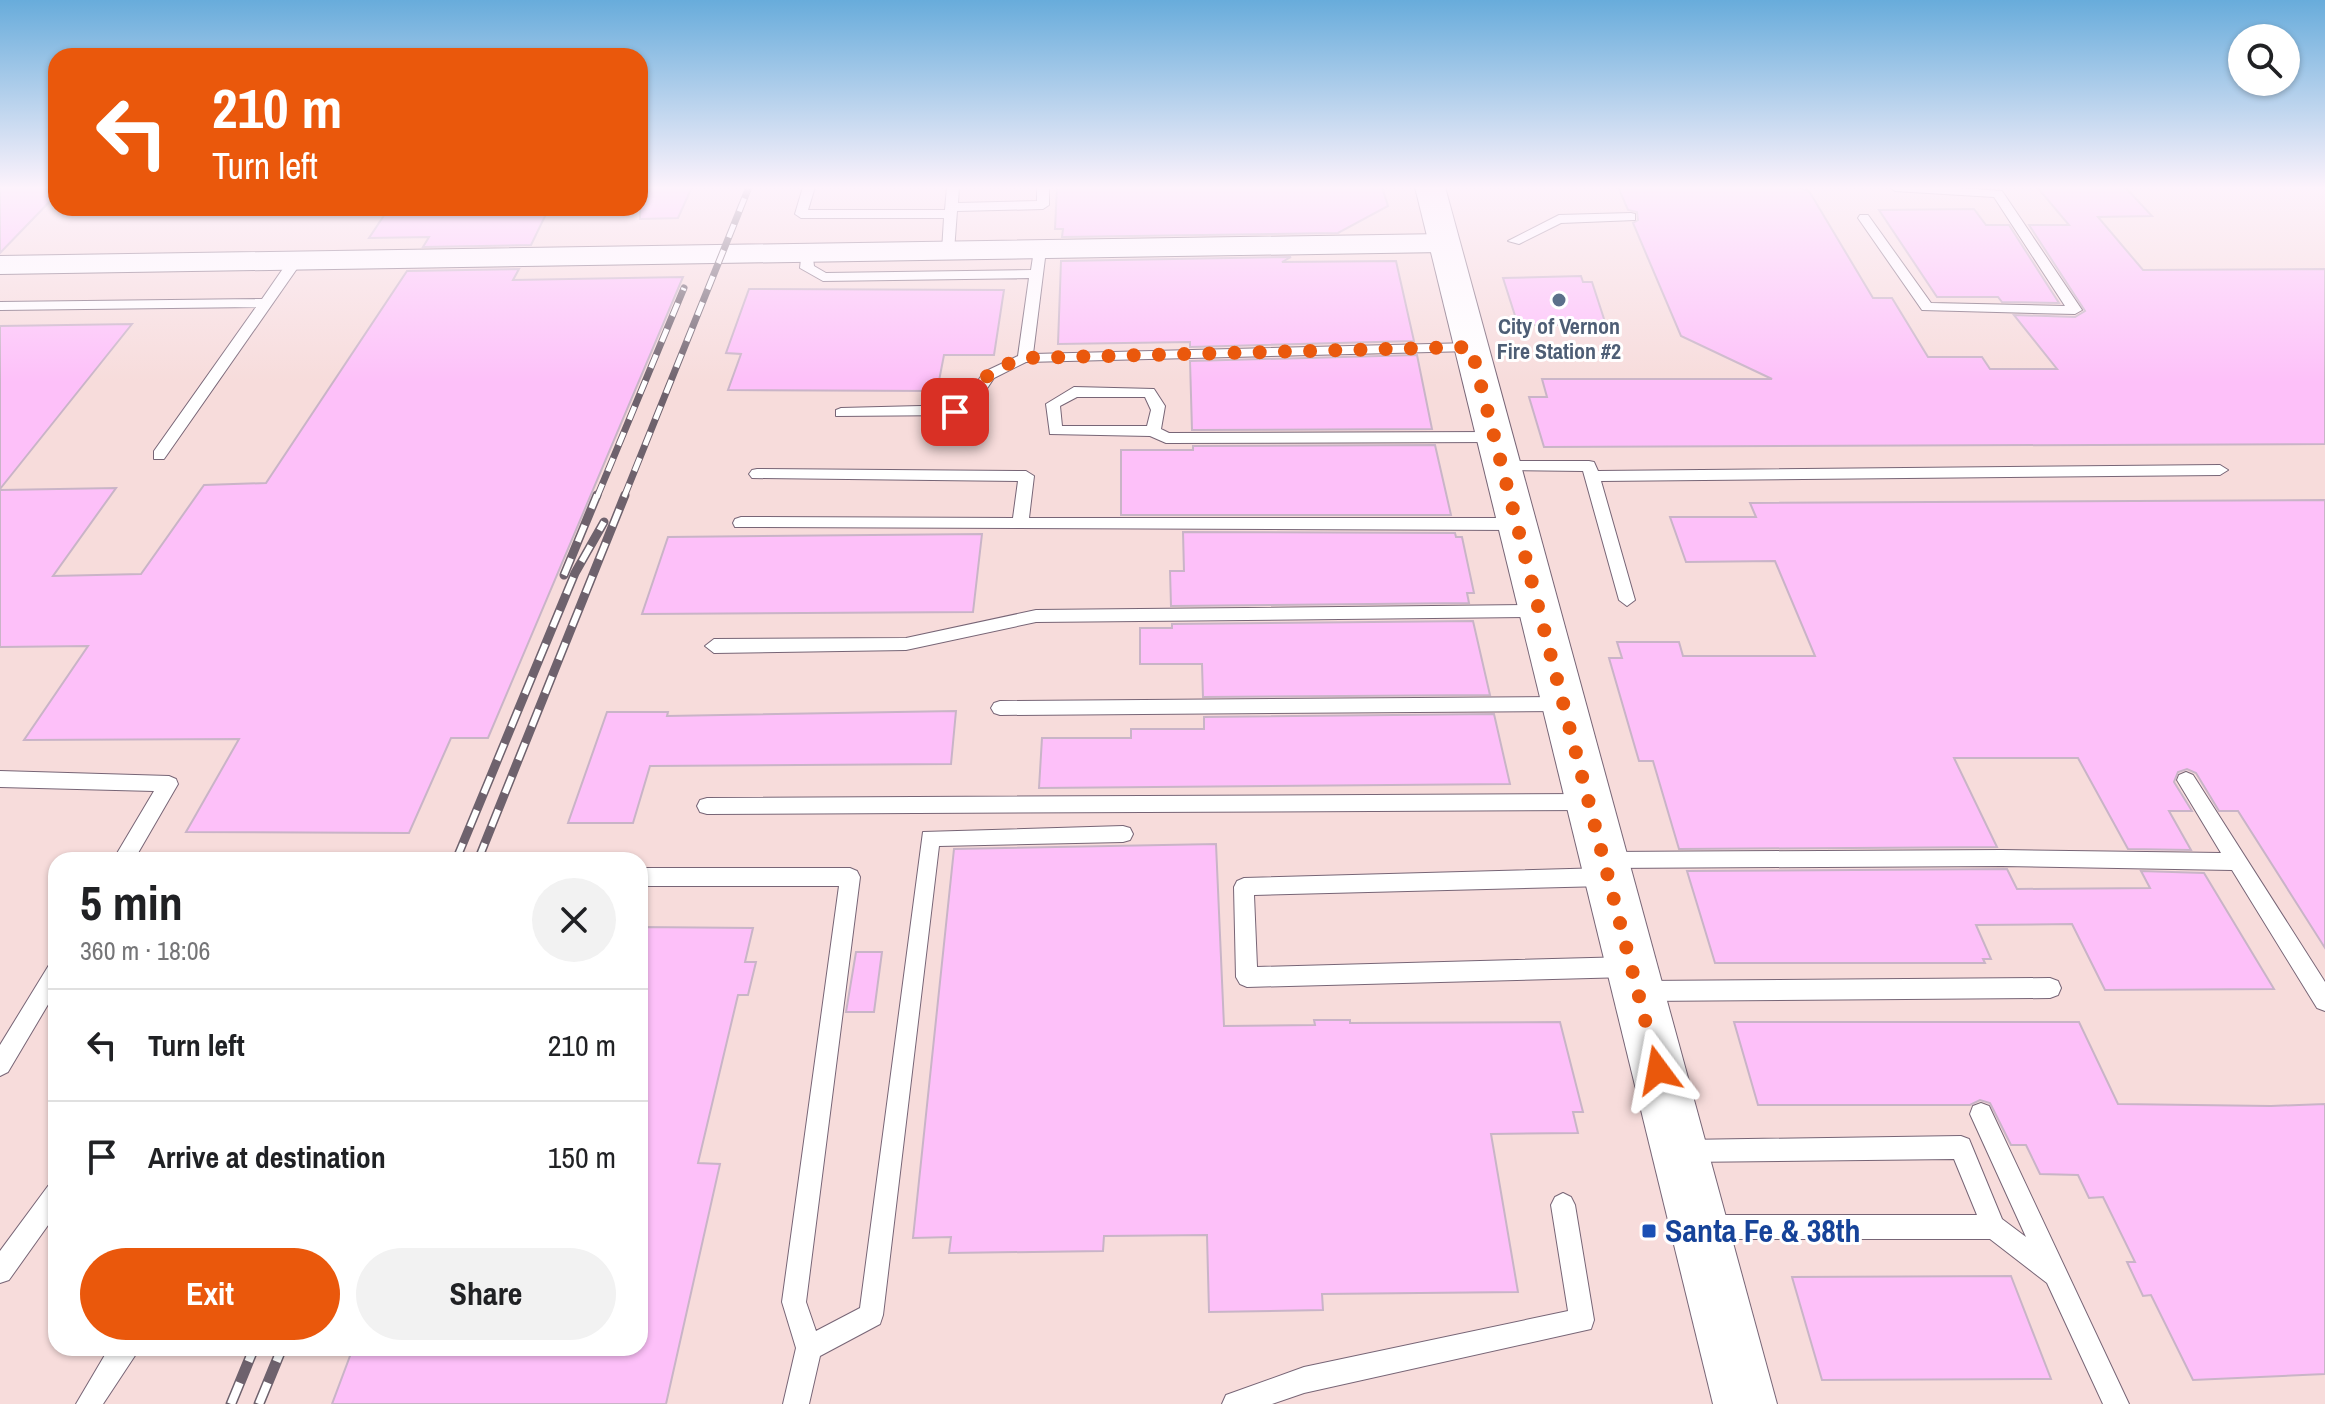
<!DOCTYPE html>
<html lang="en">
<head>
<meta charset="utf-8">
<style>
  :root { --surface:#fff; --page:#f2f2f2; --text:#202124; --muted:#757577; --line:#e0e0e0; --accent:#ea580c }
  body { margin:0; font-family:"Archivo Narrow",sans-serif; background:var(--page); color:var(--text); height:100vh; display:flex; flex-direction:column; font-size:30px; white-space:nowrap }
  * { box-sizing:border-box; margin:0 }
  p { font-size:26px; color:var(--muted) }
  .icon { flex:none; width:44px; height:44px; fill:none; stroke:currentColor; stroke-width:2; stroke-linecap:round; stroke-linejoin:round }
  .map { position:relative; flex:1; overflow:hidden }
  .panel { position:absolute; left:48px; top:852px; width:600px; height:504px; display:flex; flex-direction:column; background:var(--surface); border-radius:24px; box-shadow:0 2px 6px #0004 }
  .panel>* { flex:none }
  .hud { position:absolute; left:48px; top:48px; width:600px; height:168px; border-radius:24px; box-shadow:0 2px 6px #0004; background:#ea580c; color:#fff; overflow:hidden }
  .controls { position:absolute; left:2228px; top:24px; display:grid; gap:16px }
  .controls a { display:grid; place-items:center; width:72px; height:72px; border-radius:50%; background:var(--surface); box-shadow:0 2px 6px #0004; font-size:40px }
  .pin { position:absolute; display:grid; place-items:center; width:68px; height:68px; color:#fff; margin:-34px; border-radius:16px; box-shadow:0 4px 12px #0006 }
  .me { position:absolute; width:88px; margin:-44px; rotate:347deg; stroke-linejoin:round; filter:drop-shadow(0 0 6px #0008) }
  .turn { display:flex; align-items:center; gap:28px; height:168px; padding:0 32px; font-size:36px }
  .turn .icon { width:104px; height:104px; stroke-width:2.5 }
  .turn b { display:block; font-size:56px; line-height:68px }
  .round { display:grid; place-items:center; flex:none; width:84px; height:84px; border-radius:42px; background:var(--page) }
  .headline { display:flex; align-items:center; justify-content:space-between; height:136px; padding:0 32px }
  h1 { font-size:48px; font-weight:800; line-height:60px }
  .action { display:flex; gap:16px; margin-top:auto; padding:16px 32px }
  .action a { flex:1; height:92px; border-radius:48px; background:var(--accent); color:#fff; font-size:32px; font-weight:800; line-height:92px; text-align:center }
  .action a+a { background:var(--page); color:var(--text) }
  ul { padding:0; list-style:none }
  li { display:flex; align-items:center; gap:24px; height:112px; padding:0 32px; border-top:2px solid var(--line) }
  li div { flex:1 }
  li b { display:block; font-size:30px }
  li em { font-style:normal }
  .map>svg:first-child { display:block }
</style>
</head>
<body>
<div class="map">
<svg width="2325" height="1404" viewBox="0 0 2325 1404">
  <rect width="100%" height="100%" fill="#fbe5f9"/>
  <!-- industrial -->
  <path fill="#f7dcdb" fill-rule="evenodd" d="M0 187H56V208H640V187H2325V1404H0ZM56 860H640V1348H56Z"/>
  <!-- building -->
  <path fill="#fdc0f9" stroke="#c9b4c7" stroke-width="2" d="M0 187H56V195L0 253Z
    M640 187H692L678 218 640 219Z
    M1057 187H1382L1388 206 1338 233 1062 237 1063 229H1055Z
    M1618 187H1798L1809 191 1873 298H1892L1928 357H1982L1990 369H2057L2014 315 2075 317 2085 311 2029 225H2069L2037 187H2125L2152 216 2098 217 2143 270 2325 269V444L1544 447 1529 397H1547L1542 379H1772L1681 336 1633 223 1638 220 1637 212 1628 210Z
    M389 208H549L531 245 423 247 429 237 369 238Z
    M1974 209 1986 225H2009L2059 303 2002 302 1998 297H1937L1879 210Z
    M1291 257 1282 262 1396 261 1414 341 1190 347V342L1058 344 1061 261Z
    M519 269 513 280 683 277 488 738H451L409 833 186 832 239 739 24 740 88 646 0 647V490L116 488 53 576 141 574 204 485 266 483 407 271Z
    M1581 276 1583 282H1592L1606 325H1518L1503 278Z
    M749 289 1004 290 994 355H944L937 391 728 390 741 354 726 353Z
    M132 324 0 489V326Z
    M1417 355 1432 429 1192 430 1190 361Z
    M1435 445 1451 515H1121V450H1193V446Z
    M2325 500V948L2238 811H2219L2196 773 2187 769 2178 772 2174 782 2192 811H2169L2191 850 2128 849 2078 758H1954L1997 847 1679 849 1653 761H1639L1609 658H1622L1617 642H1679L1683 656H1815L1775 561 1686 562 1670 517H1756L1750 503Z
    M1183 532 1455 533 1456 537H1462L1474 593H1467L1469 603 1171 606 1170 571H1184Z
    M982 534 973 612 642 614 668 537Z
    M1473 621 1490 695 1203 697 1202 664H1140V628H1172V624Z
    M956 711 951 764 650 766 633 823H568L607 712H668L667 716Z
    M1494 714 1510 784 1039 788 1042 738H1131V729H1204V717Z
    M1216 844 1224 1026 1315 1025 1314 1020H1350V1023L1560 1022 1583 1112H1573L1578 1133 1491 1134 1518 1292 1322 1294 1323 1310 1209 1312 1207 1235 1104 1236 1103 1251 949 1253 951 1237 913 1238 954 849Z
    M2007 869 2017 889 2150 888 2141 871 2204 873 2274 989 2105 990 2072 924 1976 925 1991 959H1983L1985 963H1715L1687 871Z
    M640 927 753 928 745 962H756L748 995H738L698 1163 720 1164 666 1404H332L353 1348H640Z
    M856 952H882L874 1012H846Z
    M1734 1022H2079L2118 1104 2271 1106 2325 1104V1374L2193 1380 2151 1295 2143 1296 2127 1262H2135L2103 1197 2089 1198 2078 1175 2040 1174 2026 1145H2011L1990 1103 1980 1100 1970 1105H1758Z
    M2011 1276 2051 1379 1822 1380 1792 1277Z"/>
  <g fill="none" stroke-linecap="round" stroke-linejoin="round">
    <defs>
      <path id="service" d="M803 187H815L808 210H945L947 187H959L958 203 1037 201V187H1049V205L1043 209 957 211 954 251 948 255 942 251 944 218H801L795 214Z
        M1889 187H1945L2002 191 2082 310 2075 314 1922 310 1858 218 1860 215H1868L1931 303 2065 306 1994 197 1895 191Z
        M1631 213 1635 214V220L1561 223 1519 244 1508 241 1559 215Z
        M1040 246 1046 250 1033 354 1471 343 1478 347 1471 351 1026 362 994 378 972 411 960 415 836 416V410L841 408 961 405 984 372 1018 356 1029 278 823 281 800 268 802 250H812L814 266 826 273 1031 270 1034 250Z
        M296 256 303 260 164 459H154V451L256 307 0 310V302L262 299 291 257Z
        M1074 387 1154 389 1165 406 1161 429 1169 433 1494 432 1502 437 1494 442 1166 443 1150 436 1050 434 1046 404ZM1077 397H1145L1151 410 1147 426H1062L1060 406Z
        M1502 461H1589L1594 462 1598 471 2220 465 2228 470 2220 475 1601 481 1635 600 1627 606 1619 600 1583 471 1497 470V462Z
        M757 469 1026 471 1034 476 1029 518H1516L1524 524 1516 530 735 527 733 523 735 519 741 517 1013 518 1018 481 752 478 749 474 752 470Z
        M1538 605 1546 611 1538 617 1036 622 906 650 714 653 705 646 714 639 906 638 1036 610Z
        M1563 697 1569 699 1572 704 1569 709 1563 711 1000 715 994 713 991 708 994 703 1000 701Z
        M0 771 169 776 176 779 178 784 134 860H113L154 791 0 787Z
        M2186 772 2193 775 2325 982V1011L2317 1008 2232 870 2002 866 1606 868 1613 871 1616 877 1613 883 1606 886 1254 895 1257 967 1629 957 1636 960 1639 967 1636 974 1629 977 1247 987 1240 984 1236 977 1234 887 1237 881 1244 878 1606 868 1599 866 1596 860 1599 854 1606 852 2002 850 2221 853 2177 780 2179 775Z
        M1588 794 1595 796 1598 802 1595 808 1588 810 707 814 700 812 697 806 700 800 707 798Z
        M1123 826 1130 828 1133 834 1130 840 1123 842 939 846 883 1315 880 1324 820 1356 809 1404H783L796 1348 782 1302 839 886H640V868H850L857 871 860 877 806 1302 816 1331 860 1308 923 832Z
        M56 962V991L8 1072 0 1076V1045L49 965Z
        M2050 978 2058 981 2061 988 2058 995 2050 998 1641 1001 1633 998 1630 991 1633 984 1641 981Z
        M1981 1103 1989 1106 2129 1404H2103L2047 1283 1990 1239H1705L1697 1235 1693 1227 1697 1219 1705 1215H1977L1954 1159 1683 1162 1675 1159 1671 1151 1675 1143 1683 1140 1961 1136 1969 1139 2002 1219 2026 1237 1970 1114 1973 1106Z
        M56 1182V1214L9 1280 0 1283V1251L48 1186Z
        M1563 1193 1571 1197 1575 1205 1594 1320 1591 1329 1304 1393 1272 1404H1222L1226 1395 1304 1367 1568 1311 1551 1205 1555 1197Z
        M109 1348H140L103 1404H76Z"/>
      <path id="tertiary" d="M1444 234 1455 237 1459 243 1455 249 1444 252 0 274V256Z"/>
      <path id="secondary" d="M1415 187H1445L1777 1404H1713Z"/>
    </defs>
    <!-- service casing -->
    <use href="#service" stroke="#776576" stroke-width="2"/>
    <!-- tertiary casing -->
    <use href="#tertiary" stroke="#776576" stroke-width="2"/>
    <!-- secondary casing -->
    <use href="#secondary" stroke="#776576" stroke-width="2"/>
    <!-- service -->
    <use href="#service" fill="#fff" fill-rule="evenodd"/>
    <!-- tertiary -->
    <use href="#tertiary" fill="#fff" fill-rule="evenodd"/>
    <!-- secondary -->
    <use href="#secondary" fill="#fff" fill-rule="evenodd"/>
    <defs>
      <path id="rail-far2" d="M597 497 684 288
        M624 497 749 187"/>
      <path id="rail-far1" d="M564 575 597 495
        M456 860 575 573 604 522
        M478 860 625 495"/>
      <path id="rail" d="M231 1404 254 1348
        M259 1404 282 1348"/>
    </defs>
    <!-- rail-far2 casing -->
    <use href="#rail-far2" stroke="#6e626d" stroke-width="7"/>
    <!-- rail-far1 casing -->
    <use href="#rail-far1" stroke="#6e626d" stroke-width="9"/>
    <!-- rail casing -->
    <use href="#rail" stroke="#6e626d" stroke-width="11"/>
    <!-- rail-far2 -->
    <use href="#rail-far2" stroke="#fff" stroke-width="5" stroke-dasharray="14" stroke-linecap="butt"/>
    <!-- rail-far1 -->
    <use href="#rail-far1" stroke="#fff" stroke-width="6" stroke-dasharray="18" stroke-linecap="butt"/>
    <!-- rail -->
    <use href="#rail" stroke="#fff" stroke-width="8" stroke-dasharray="23" stroke-linecap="butt"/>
  </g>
  <!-- sky -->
  <linearGradient id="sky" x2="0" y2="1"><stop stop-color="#68acdb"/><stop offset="0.49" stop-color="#fdf3fc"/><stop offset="1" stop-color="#fdf3fc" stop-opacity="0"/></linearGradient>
  <rect width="2325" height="383" fill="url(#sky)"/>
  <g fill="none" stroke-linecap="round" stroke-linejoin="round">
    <!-- route -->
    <path stroke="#ea580c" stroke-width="14" stroke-dasharray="0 25.2" d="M955 412 967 408C982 375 991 369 1025 358L1471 347 1658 1070"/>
  </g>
  <!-- markers -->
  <circle fill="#5c6f8a" stroke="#fff" stroke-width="3" cx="1559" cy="300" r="8"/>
  <rect fill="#1a4fb4" stroke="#fff" stroke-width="3" x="1641" y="1223" width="16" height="16" rx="4"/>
  <g text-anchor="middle" stroke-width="6" stroke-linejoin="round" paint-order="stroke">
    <!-- far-service labels -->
    <g font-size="22" font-weight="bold" fill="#4e5e75" stroke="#fff">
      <text x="1559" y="334">City of Vernon<tspan x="1559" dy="25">Fire Station #2</tspan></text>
    </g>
    <!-- near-transit labels -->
    <g font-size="32" font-weight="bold" fill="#164399" stroke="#fff" text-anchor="start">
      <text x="1665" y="1242">Santa Fe &amp; 38th</text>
    </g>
  </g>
</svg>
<div class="controls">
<a><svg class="icon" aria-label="search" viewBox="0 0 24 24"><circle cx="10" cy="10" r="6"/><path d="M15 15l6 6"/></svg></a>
</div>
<div class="pin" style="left:955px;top:412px;background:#d93025"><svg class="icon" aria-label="arrive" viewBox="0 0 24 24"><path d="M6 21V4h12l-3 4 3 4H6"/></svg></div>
<svg class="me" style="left:1658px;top:1070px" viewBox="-20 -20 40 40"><path d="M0-17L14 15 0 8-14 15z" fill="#ea580c" stroke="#fff" stroke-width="4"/></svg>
<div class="hud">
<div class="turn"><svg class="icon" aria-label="left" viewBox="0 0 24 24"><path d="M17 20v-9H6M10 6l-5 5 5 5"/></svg><div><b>210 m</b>Turn left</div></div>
</div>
<section class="panel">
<div class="headline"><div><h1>5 min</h1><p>360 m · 18:06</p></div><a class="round"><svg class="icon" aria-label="close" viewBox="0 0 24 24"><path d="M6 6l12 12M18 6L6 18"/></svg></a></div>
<ul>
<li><svg class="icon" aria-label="left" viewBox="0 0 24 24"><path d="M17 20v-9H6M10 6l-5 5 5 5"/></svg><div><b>Turn left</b></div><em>210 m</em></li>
<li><svg class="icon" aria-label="arrive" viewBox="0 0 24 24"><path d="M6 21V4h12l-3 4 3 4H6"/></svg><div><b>Arrive at destination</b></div><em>150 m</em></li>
</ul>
<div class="action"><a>Exit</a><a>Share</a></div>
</section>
</div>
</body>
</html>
